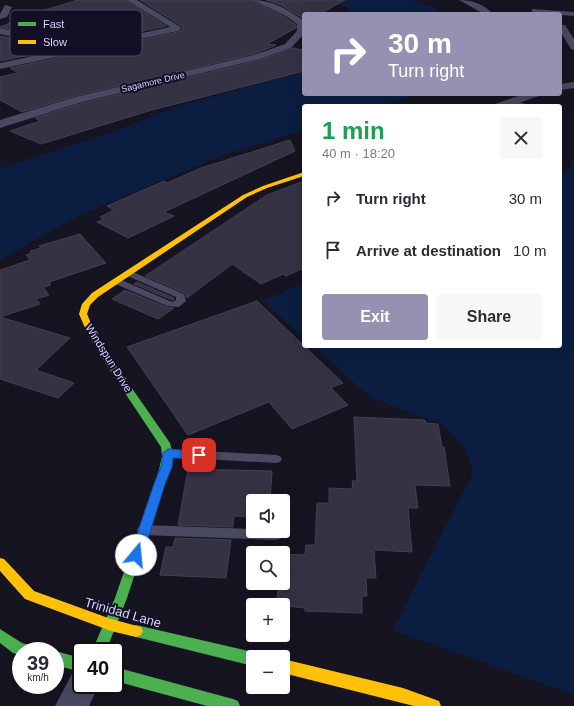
<!DOCTYPE html>
<html lang="en">
<head>
<meta charset="utf-8">
<style>
  :root { --surface:#fff; --page:#f7f7f7; --text:#2b2b33; --muted:#7c7c81; --accent:#9591b1 }
  body { margin:0; font-family:Arial,sans-serif; background:var(--page); color:var(--text); height:100vh; display:flex; flex-direction:column; font-size:15px; white-space:nowrap }
  * { box-sizing:border-box; margin:0 }
  p { font-size:13px; color:var(--muted) }
  .icon { flex:none; width:22px; height:22px; fill:none; stroke:currentColor; stroke-width:2; stroke-linecap:round; stroke-linejoin:round }
  .map { position:relative; flex:1; overflow:hidden }
  .drawer { position:absolute; left:302px; top:104px; width:260px; height:244px; display:flex; flex-direction:column; background:var(--surface); border-radius:4px; box-shadow:0 4px 16px #0002 }
  .drawer>* { flex:none }
  .hud { position:absolute; left:302px; top:12px; width:260px; height:84px; border-radius:4px; box-shadow:0 4px 16px #0002; background:#9591b1; color:#fff; overflow:hidden }
  .controls { position:absolute; left:246px; top:494px; display:grid; gap:8px }
  .controls a { display:grid; place-items:center; width:44px; height:44px; border-radius:4px; background:var(--surface); box-shadow:0 4px 16px #0002; font-size:20px }
  .speed { position:absolute; left:12px; top:642px; display:flex; gap:8px; font-size:20px; font-weight:700; text-align:center }
  .speed>* { display:grid; place-content:center; width:52px; height:52px; border-radius:50%; background:var(--surface); box-shadow:0 4px 16px #0002; line-height:1 }
  .speed small { font-size:10px; font-weight:400 }
  .speed .limit { border:2px solid #111; border-radius:6px; background:#fff; color:#111 }
  .pin { position:absolute; display:grid; place-items:center; width:34px; height:34px; color:#fff; margin:-17px; border-radius:8px; box-shadow:0 2px 6px #0006 }
  .me { position:absolute; width:44px; margin:-22px; rotate:17deg; stroke-linejoin:round; filter:drop-shadow(0 0 3px #0008) }
  .turn { display:flex; align-items:center; gap:14px; height:84px; padding:0 20px; font-size:18px }
  .turn .icon { width:52px; height:52px; stroke-width:2.5 }
  .turn b { display:block; font-size:28px; line-height:34px }
  .round { display:grid; place-items:center; flex:none; width:42px; height:42px; border-radius:4px; background:var(--page) }
  .overview { display:flex; align-items:center; justify-content:space-between; height:68px; padding:0 20px }
  h1 { font-size:24px; font-weight:700; line-height:30px; color:#1e9e55 }
  .action { display:flex; gap:8px; margin-top:auto; padding:8px 20px }
  .action a { flex:1; height:46px; border-radius:4px; background:var(--accent); color:#fff; font-size:16px; font-weight:700; line-height:46px; text-align:center }
  .action a+a { background:var(--page); color:var(--text) }
  ul { padding:0; list-style:none }
  li { display:flex; align-items:center; gap:12px; height:52px; padding:0 20px }
  li div { flex:1 }
  li b { display:block; font-size:15px }
  li em { font-style:normal }
  .map>svg:first-child { display:block }
</style>
</head>
<body>
<div class="map">
<svg width="574" height="706" viewBox="0 0 574 706">
  <rect width="100%" height="100%" fill="#161421"/>
  <!-- water -->
  <path fill="#0b1e41" d="M327 0H413L434 8 442 14H354L346 7Z
    M304 72V94H417L383 106H304V130L223 155 78 216 0 260V168L110 133 181 105Z
    M574 155V695L393 630 473 473 466 450 442 424 371 398 313 346H560V176L569 170Z
    M304 283V338L263 301Z"/>
  <!-- building -->
  <path fill="#343243" stroke="#433f54" d="M78 0H126L166 26 68 47 43 37 0 27 16 21 12 20Z
    M140 0H252L285 17 296 25V28L267 44 276 45 254 54 75 96 22 112 0 100V77L18 73 10 68 178 32 183 29V27Z
    M266 0H345L320 14H304V19L281 5Z
    M0 36 37 43 53 50 0 61Z
    M293 48 304 50V71L152 110 41 144 10 131 40 121 35 118 82 103 260 60Z
    M290 140 295 151 164 212 174 216 128 238 97 222 104 219 100 217 114 210 107 206 164 181 167 183 201 168Z
    M304 181V268L286 276 283 274 261 284 232 264 187 298 185 293 145 276 267 195Z
    M80 234 106 263 49 282 51 285 43 287 49 295 36 299 40 304 0 317V270L30 260 26 255 31 253 30 251 41 248 39 246Z
    M137 282 174 298V299L172 300 134 284Z
    M125 290 166 307 174 308 158 319 112 299Z
    M257 301 343 383 331 388 348 405 292 429 269 402 188 435 127 347Z
    M0 317 70 338 36 370 74 383 58 398 0 379Z
    M354 417 425 420 426 423 438 424 442 447H444L450 486 415 485 418 508H408L412 552 374 550 376 578H366L367 596H362V613L305 611V608L277 605 278 583H283V554L305 555 306 545H315L317 503H329V488L353 489 352 481H357Z
    M188 469 272 471 270 501H253V517L234 516 233 527 178 525Z
    M175 538 231 540 226 578 160 575 166 547H173Z"/>
  <g fill="none" stroke-linecap="round" stroke-linejoin="round">
    <!-- lane -->
    <path fill="#4a4962" fill-rule="evenodd" d="M511 99 528 105 529 106H520L509 102 508 101Z
      M128 270 184 294 186 301 179 307 167 306 113 283 112 281 113 279H119L172 302 176 300V297L125 275 124 273Z
      M168 449 276 455 280 456 282 459 280 462 276 463 168 457 164 456 162 453 164 450Z
      M144 525 253 529V531H279L282 535 280 539 275 540 144 535 139 534 137 530 139 526Z"/>
    <!-- street -->
    <path fill="#4a4962" fill-rule="evenodd" d="M127 0H137L182 28 178 31 0 69V63L58 51 37 42 0 34V28L43 38 68 49 170 27Z
      M253 0C272 0 289 10 304 21V34L291 48 260 59 82 102 0 128V120L75 97 254 55 285 44 297 31V24L286 16Z
      M459 0C472 0 484 4 493 14H484Z
      M5 5 12 7 7 17 0 19V14Z
      M532 9 574 12V16L535 13H532Z
      M560 25H565L574 39V50L571 49 560 31Z
      M574 82V88L560 90V84Z
      M524 94H540L539 96 510 106H493L495 104Z
      M81 670V685H99L89 706H55L72 674Z"/>
    <!-- fast -->
    <path fill="#4caf50" fill-rule="evenodd" d="M110 360 113 361 170 443 172 451V461L127 598 106 651H92L115 598 159 470 162 456 161 447 105 363Z
      M136 625 253 652 258 654 259 657H253V666L136 637 131 635 129 631 131 627Z
      M0 629 22 643 33 646 35 651H21V655L13 653 0 643Z
      M55 651 81 658V672L55 665Z
      M115 667 233 699 238 701 240 706H207L115 681Z"/>
    <!-- slow -->
    <path fill="#ffc107" fill-rule="evenodd" d="M304 172V176L267 188 247 197 98 297 90 305 87 314 97 337 115 363 110 366 107 365 89 337 79 314 82 304 92 293 243 195 263 186Z
      M0 558 4 559 34 591 111 619 141 627 143 631 141 635 136 637 111 631 25 599 0 571Z
      M283 659 403 688 439 701 441 706H414L283 673Z"/>
  </g>
  <!-- route -->
  <path fill="#1a73e8" stroke="#114b97" d="M168 449 199 451 204 455 199 459 173 458 172 467 165 484 143 555 141 559 136 561 132 559 130 555 154 484 161 467 163 453Z"/>
  <g text-anchor="middle" stroke-width="4" stroke-linejoin="round" paint-order="stroke">
    <!-- far-street labels -->
    <g font-size="9" fill="#d9d4ff" stroke="#130f26">
      <text transform="translate(153 82) rotate(-13)" y="3">Sagamore Drive</text>
    </g>
    <!-- street labels -->
    <g font-size="11" fill="#d9d4ff" stroke="#130f26">
      <text transform="translate(109 358) rotate(58)" y="4">Windspun Drive</text>
    </g>
    <!-- near-street labels -->
    <g font-size="13" fill="#d9d4ff" stroke="#130f26">
      <text transform="translate(123 612) rotate(16)" y="5">Trinidad Lane</text>
    </g>
  </g>
  <!-- legend -->
  <rect x="10" y="10" width="132" height="46" rx="6" fill="#130f26" stroke="#4e4a67" stroke-width="1"/>
  <rect x="18" y="22" width="18" height="4" fill="#4caf50"/>
  <rect x="18" y="40" width="18" height="4" fill="#ffc107"/>
  <g font-size="11" fill="#d9d4ff">
    <text x="43" y="28">Fast</text>
    <text x="43" y="46">Slow</text>
  </g>
</svg>
<div class="controls">
<a><svg class="icon" aria-label="sound" viewBox="0 0 24 24"><path d="M4 9h4l5-4v14l-5-4H4zM17 9q2 3 0 6"/></svg></a>
<a><svg class="icon" aria-label="search" viewBox="0 0 24 24"><circle cx="10" cy="10" r="6"/><path d="M15 15l6 6"/></svg></a>
<a>+</a>
<a>−</a>
</div>
<div class="speed"><div>39<small>km/h</small></div><div class="limit">40</div></div>
<div class="pin" style="left:199px;top:455px;background:#d93025"><svg class="icon" aria-label="arrive" viewBox="0 0 24 24"><path d="M6 21V4h12l-3 4 3 4H6"/></svg></div>
<svg class="me" style="left:136px;top:555px" viewBox="-20 -20 40 40"><circle r="19" fill="#fff"/><path d="M0-13L10 11 0 6-10 11z" fill="#1a73e8"/></svg>
<div class="hud">
<div class="turn"><svg class="icon" aria-label="right" viewBox="0 0 24 24"><path d="M7 20v-9h11M14 6l5 5-5 5"/></svg><div><b>30 m</b>Turn right</div></div>
</div>
<section class="drawer">
<div class="overview"><div><h1>1 min</h1><p>40 m · 18:20</p></div><a class="round"><svg class="icon" aria-label="close" viewBox="0 0 24 24"><path d="M6 6l12 12M18 6L6 18"/></svg></a></div>
<ul>
<li><svg class="icon" aria-label="right" viewBox="0 0 24 24"><path d="M7 20v-9h11M14 6l5 5-5 5"/></svg><div><b>Turn right</b></div><em>30 m</em></li>
<li><svg class="icon" aria-label="arrive" viewBox="0 0 24 24"><path d="M6 21V4h12l-3 4 3 4H6"/></svg><div><b>Arrive at destination</b></div><em>10 m</em></li>
</ul>
<div class="action"><a>Exit</a><a>Share</a></div>
</section>
</div>
</body>
</html>
